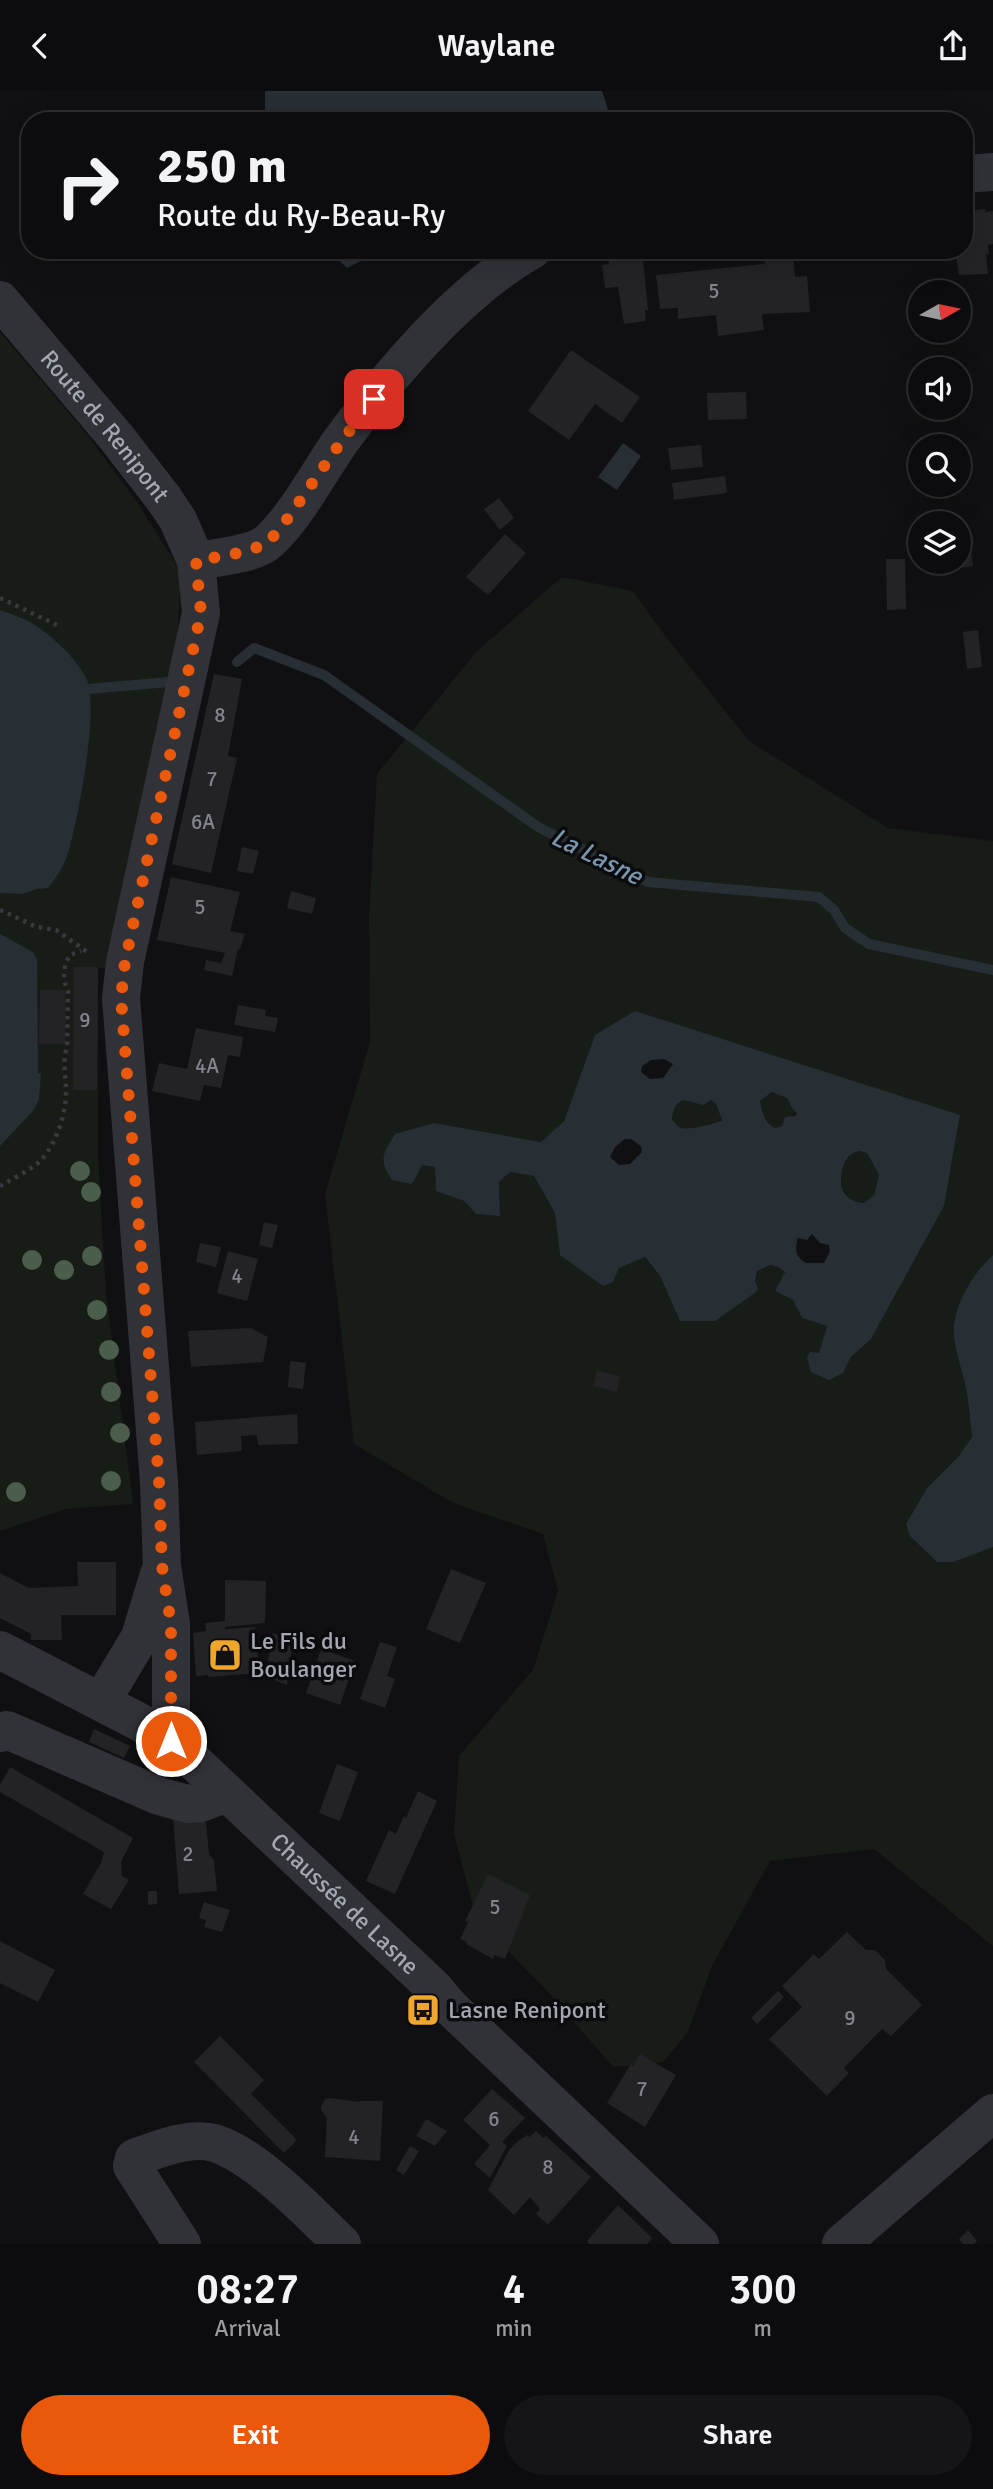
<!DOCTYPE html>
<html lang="en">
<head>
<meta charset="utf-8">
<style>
  :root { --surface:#0c0c0e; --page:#151517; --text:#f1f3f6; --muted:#9a9b9e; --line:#2c2c2e; --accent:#ea580c }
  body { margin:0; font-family:Signika,sans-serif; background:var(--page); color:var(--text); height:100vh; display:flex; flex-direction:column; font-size:26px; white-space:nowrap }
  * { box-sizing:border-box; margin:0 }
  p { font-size:23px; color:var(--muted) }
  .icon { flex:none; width:38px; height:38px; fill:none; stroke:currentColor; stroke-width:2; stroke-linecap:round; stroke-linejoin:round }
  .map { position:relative; height:2153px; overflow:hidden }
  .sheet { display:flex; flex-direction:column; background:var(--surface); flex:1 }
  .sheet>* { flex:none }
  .top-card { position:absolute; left:21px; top:21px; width:952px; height:147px; border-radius:28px; box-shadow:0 7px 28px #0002,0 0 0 2px var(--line); background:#0c0c0e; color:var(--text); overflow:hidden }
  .needle { width:46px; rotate:81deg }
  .fabs { position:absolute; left:908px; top:189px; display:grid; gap:14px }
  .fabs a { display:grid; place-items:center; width:63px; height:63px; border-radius:50%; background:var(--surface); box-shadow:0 7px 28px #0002,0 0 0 2px var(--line); font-size:35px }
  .pin { position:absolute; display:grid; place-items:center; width:60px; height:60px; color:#fff; margin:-30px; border-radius:14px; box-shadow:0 4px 10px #0006 }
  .me { position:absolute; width:77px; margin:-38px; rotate:0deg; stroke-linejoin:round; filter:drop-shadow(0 0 5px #0008) }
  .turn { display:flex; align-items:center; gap:24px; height:147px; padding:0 21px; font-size:32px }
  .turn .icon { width:91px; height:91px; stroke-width:2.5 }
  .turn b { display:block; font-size:49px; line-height:60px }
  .eta { display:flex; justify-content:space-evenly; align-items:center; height:119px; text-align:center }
  .eta b { font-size:42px; font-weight:600; line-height:49px }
  .primary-button { display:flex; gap:14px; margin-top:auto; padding:14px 21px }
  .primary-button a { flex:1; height:80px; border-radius:42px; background:var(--accent); color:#fff; font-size:28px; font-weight:600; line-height:80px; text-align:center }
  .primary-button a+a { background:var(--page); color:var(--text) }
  header { display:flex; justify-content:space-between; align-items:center; height:91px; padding:0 21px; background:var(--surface); font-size:32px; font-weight:600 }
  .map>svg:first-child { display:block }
</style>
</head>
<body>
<header><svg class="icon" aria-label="back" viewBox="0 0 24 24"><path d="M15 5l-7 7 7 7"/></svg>Waylane<svg class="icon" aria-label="share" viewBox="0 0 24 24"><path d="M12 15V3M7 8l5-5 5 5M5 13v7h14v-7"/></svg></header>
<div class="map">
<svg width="993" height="2153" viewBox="0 0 993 2153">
  <rect width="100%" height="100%" fill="#101012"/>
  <!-- green -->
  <path fill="#171c17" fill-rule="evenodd" d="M0 241 81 336 135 408 181 481 176 572 112 878 98 877V1066L106 1202 133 1413 66 1418 0 1440Z
    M562 486 633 500 663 542 749 650 888 737 993 750V1164L984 1172 956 1256 966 1297 972 1346 958 1366 927 1397 906 1433 923 1457 937 1471H954L993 1456V1855L874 1758 770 1770 712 1875 688 1941 663 1971 613 1976 550 1903 476 1827 454 1743 459 1665 533 1579 558 1500 543 1443 453 1412 354 1353 325 1103 370 951 369 824 377 683 477 560ZM595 944 960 1025 944 1115 871 1248 851 1266 843 1282 816 1263 819 1262 827 1235 802 1227 793 1209 775 1200 785 1181C774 1172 768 1173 757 1180L755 1190 680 1230 660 1185 644 1166 618 1177 613 1191 560 1164 555 1122 534 1085 510 1081 499 1091 500 1125 476 1123 464 1110 436 1100V1076L422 1074 434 1032 541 1051 564 1030Z
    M773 1001 787 1007 792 1017 797 1021 782 1035 775 1037C764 1031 762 1021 760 1010Z
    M684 1008 696 1012 711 1009 716 1013 722 1028C715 1033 689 1039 681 1037 678 1036 674 1031 672 1028 673 1019 675 1012 684 1008Z
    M859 1060 867 1062 879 1084 874 1104 864 1112C852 1111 846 1106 841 1095 841 1080 843 1064 859 1060Z"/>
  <!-- water -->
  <path fill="#272f35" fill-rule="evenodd" d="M265 0H602L611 28 609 30H265Z
    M328 159H382L347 177Z
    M623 352 641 365 617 399 598 386Z
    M0 519C10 523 21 526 30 531 49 542 78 568 87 589 99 617 79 722 70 755 67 770 58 785 48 797L37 798 22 803 0 802Z
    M0 843 33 861 37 868 38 982H41L39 1009 33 1020 0 1055Z
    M635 920 960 1024 944 1115 871 1248 851 1266 843 1282 829 1289 811 1281 807 1266 810 1261 819 1262 827 1235 802 1227 793 1209 775 1200 785 1181 778 1176 770 1174 757 1180 755 1190 758 1197 756 1201 715 1230H680L660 1185 645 1166 619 1177 613 1191 603 1195 560 1164 555 1122 534 1085 510 1081 499 1091 500 1125 476 1123 464 1110 436 1100 435 1076 422 1074 412 1093 392 1089C378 1068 383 1063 395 1043L434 1032 541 1051 564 1030 595 944ZM664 968 673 973 663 987 650 988 641 981 642 975 651 969ZM772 1001 787 1007 792 1017 797 1022 795 1025 785 1026 782 1035 775 1037C764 1031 762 1021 760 1010ZM684 1009 703 1014 711 1009 716 1013 722 1029C715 1033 689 1039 681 1037 678 1036 674 1031 672 1028 673 1019 675 1012 684 1009ZM625 1048H631L641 1055 642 1061 630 1073 619 1074 610 1066 615 1056ZM859 1060 867 1062 879 1084 874 1104 864 1112C852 1111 845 1106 841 1095 841 1080 843 1064 859 1060ZM812 1143 820 1152 829 1154 830 1160 824 1172H806C796 1167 794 1158 798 1147L807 1149Z
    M993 1164V1456L954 1471H937L910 1445 906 1433 927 1397 958 1366 972 1346C970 1330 969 1313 966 1297 962 1276 950 1250 955 1228 959 1206 976 1179 993 1164Z"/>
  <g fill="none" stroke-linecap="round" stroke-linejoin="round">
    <!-- stream -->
    <path stroke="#272f35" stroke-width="10" d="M237 571 254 557 324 584 538 736 648 791 819 806 834 819 845 837 869 853 993 879
      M77 599 169 591"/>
  </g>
  <!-- building -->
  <path fill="#232326" d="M985 118V121L993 120V153L988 154 989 163H986L988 183 959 184 955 159H964V120Z
    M614 159H642L648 219H645L646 230 624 233 618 196 605 197 602 174 609 173 608 161Z
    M764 159H793L795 186 807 185 810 221 762 223 764 239 718 245 716 224 678 228V217L660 218 656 184 765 173Z
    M571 259 640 306 622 332 595 313 569 349 528 320Z
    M946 269 947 278H930L929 271Z
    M746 301 747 328 708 329 707 302Z
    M934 317H951V320L934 322Z
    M701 354 703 376 671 379 668 357Z
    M725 385 727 402 674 409 672 392Z
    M499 407 514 427 500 439 484 418Z
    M505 443 526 462 488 504 466 486Z
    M969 443 973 475 961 477 959 444Z
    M886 468H905L906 518 887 519Z
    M978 539 982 576 967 578 963 541Z
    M214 583 242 588 228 665 237 667 211 782 172 773Z
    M242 756 259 760 253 783 237 780Z
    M171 786 240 801 230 840 245 843 240 858H238L232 885 204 879 206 869 221 872 225 862 157 849Z
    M291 800 316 807 312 823 287 817Z
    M74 876H98L97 999H73Z
    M40 899H65V953H39Z
    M238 914 266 919 265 925 278 927 275 941 234 934Z
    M196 937 243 946 240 966 228 964 221 997 204 994 200 1010 152 1000 159 972 187 978Z
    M264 1131 278 1134 272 1157 259 1154Z
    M200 1152 221 1156 216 1176 196 1171Z
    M228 1160 258 1168 247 1210 217 1202Z
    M251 1237 268 1246 263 1271 191 1276 188 1240Z
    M290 1270 306 1272 303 1298 288 1296Z
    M597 1280 620 1285 617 1301 593 1295Z
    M297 1323 298 1353 258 1354 257 1344 241 1345 242 1360 197 1364 195 1331Z
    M77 1471H116V1524H61L62 1549H31V1543L0 1527V1482L29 1497 78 1495Z
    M451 1478 486 1492 460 1552 426 1538Z
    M225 1489 266 1490 265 1532 225 1536V1538L255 1536 259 1582 208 1586V1584L196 1585 193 1542 206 1540 205 1532 225 1530Z
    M272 1542 293 1549 287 1594 266 1586Z
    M380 1551 397 1556 387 1585 395 1588 385 1617 360 1608Z
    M321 1558 355 1570 340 1614 306 1602Z
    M94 1638 130 1655 124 1667 89 1651Z
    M337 1673 358 1681 340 1730 319 1722Z
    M10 1676 133 1747 121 1771 122 1785 129 1789 111 1818 83 1803 101 1772 104 1761 0 1701V1694Z
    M418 1700 437 1710 395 1803 366 1790 389 1739 396 1743 404 1725 406 1727Z
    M173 1727 206 1731 209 1763 214 1769 217 1800 179 1803Z
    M488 1783 530 1804 505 1868 494 1864 493 1868 466 1853 467 1851 460 1848 468 1831 465 1830Z
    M148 1800H157V1813L148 1814Z
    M204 1811 230 1819 222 1841 204 1836 206 1829 199 1827Z
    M847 1841 866 1859H875L885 1869 886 1878 922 1914 891 1945 882 1938 844 1977 849 1982 827 2005 769 1948 802 1916 782 1895 814 1863 819 1868Z
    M0 1850 55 1879 38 1911 0 1892Z
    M778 1900 784 1906 757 1933 751 1927Z
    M220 1945 264 1989 251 2003 297 2049 284 2062 194 1971Z
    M640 1963 676 1984 645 2036 607 2012 631 1973 633 1975Z
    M492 1998 525 2027 502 2051 507 2055 490 2087 474 2073 490 2054 463 2029Z
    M330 2007 359 2011 360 2010H383L380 2070 325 2066 327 2027 321 2019V2016L325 2008Z
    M426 2028 447 2040 435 2055 416 2045Z
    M536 2040 543 2047 546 2045 591 2086 548 2134 536 2123 540 2118 530 2106 514 2124 488 2099 509 2059 518 2050 527 2044 530 2046Z
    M410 2055 419 2060 404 2084 396 2079Z
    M618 2114 652 2147 647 2153H589L587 2150Z
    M968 2139 977 2150 974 2153H963L959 2148Z"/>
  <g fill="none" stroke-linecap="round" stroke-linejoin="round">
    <!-- path -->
    <path stroke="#37393e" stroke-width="4.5" stroke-dasharray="3.5 5" stroke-linecap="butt" d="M0 507 57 534
      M0 819 37 836 56 839 90 863
      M0 1095C12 1088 27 1081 38 1072 56 1055 66 1024 66 1000 66 986 62 971 67 956L68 900C62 888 63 875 70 864L81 860"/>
    <!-- minor -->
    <g stroke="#313237" stroke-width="38">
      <path d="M964 83 993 81"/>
      <path id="s1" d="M0 209 116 346 164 408 178 429 196 470 201 522 125 871 121 907 159 1391 162 1475 171 1533V1649"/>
      <path d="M196 470C215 467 255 463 268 451 295 427 319 381 340 351 390 283 458 201 532 159"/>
      <path id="s2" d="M0 1559 147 1635 171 1649 433 1896 450 1916 700 2153"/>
      <path d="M101 1611 140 1546 159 1483"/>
      <path d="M0 1642 7 1639 159 1705 188 1713 201 1712 227 1702"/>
      <path d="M182 2153 132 2075 134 2067C156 2059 190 2045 214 2052 255 2064 310 2122 342 2153"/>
      <path d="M841 2153 993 2022"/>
    </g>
  </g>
  <!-- trees -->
  <g fill="#4a5e4b">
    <circle cx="80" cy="1080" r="10"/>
    <circle cx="91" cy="1101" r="10"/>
    <circle cx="92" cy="1165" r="10"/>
    <circle cx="32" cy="1169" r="10"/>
    <circle cx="64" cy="1179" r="10"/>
    <circle cx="97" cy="1219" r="10"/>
    <circle cx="109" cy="1259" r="10"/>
    <circle cx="111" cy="1301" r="10"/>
    <circle cx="120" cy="1342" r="10"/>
    <circle cx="111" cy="1390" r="10"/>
    <circle cx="16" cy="1401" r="10"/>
  </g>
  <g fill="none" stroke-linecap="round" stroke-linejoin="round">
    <!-- route -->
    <path stroke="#ea580c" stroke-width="12" stroke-dasharray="0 21.6" d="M171 1650V1533L162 1475 159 1391 121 907 125 871 201 522 196 470 243 461 267 453 288 427 341 351 374 308"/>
  </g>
  <!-- icons -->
  <defs>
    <symbol id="shop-square" viewBox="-11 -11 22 22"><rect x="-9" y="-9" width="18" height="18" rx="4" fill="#eea72c" stroke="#0b0b0d"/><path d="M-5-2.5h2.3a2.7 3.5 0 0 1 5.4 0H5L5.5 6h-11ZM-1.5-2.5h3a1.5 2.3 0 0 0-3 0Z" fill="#111"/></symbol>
    <symbol id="bus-square" viewBox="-11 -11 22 22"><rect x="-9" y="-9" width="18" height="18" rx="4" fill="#eea72c" stroke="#0b0b0d"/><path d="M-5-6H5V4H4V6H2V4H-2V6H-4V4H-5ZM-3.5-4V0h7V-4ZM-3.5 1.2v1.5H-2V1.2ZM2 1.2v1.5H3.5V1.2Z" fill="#111"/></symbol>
  </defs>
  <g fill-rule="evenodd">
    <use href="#shop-square" x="206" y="1545" width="38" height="38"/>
    <use href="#bus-square" x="404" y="1900" width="38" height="38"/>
  </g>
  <g text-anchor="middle" stroke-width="7" stroke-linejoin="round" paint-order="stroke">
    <!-- number labels -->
    <g font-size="21" fill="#82858e">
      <text x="714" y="207">5</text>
      <text x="220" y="631">8</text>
      <text x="212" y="695">7</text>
      <text x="203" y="738">6A</text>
      <text x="200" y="823">5</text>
      <text x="85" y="936">9</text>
      <text x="207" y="982">4A</text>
      <text x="237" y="1192">4</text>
      <text x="188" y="1770">2</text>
      <text x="495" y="1823">5</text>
      <text x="850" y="1934">9</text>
      <text x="642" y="2005">7</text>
      <text x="494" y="2035">6</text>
      <text x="354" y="2053">4</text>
      <text x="548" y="2083">8</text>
    </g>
    <!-- street labels -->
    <g font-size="24" fill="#a2a7b2" stroke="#0b0b0d">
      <text dy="8" stroke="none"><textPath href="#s1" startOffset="164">Route de Renipont</textPath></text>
      <text dy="8" stroke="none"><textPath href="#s2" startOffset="432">Chaussée de Lasne</textPath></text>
    </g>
    <!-- poi labels -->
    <g font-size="24" fill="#a2a7b2" stroke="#0b0b0d" text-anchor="start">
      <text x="250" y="1558">Le Fils du<tspan x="250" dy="28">Boulanger</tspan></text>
      <text x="448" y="1927">Lasne Renipont</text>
    </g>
    <!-- water labels -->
    <g font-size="26" font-style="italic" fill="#7996ae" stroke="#0b0b0d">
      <text transform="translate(597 765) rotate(26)" y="9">La Lasne</text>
    </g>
  </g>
</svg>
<div class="fabs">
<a><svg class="needle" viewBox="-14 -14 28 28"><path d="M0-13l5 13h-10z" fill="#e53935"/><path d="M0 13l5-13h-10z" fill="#9a9b9e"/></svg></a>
<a><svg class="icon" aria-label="sound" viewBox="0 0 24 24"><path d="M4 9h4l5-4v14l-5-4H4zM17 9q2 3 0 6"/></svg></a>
<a><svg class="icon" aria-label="search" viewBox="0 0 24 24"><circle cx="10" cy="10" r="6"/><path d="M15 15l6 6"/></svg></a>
<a><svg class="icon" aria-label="layers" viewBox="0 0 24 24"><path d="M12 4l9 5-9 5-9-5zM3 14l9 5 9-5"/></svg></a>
</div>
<div class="pin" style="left:374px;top:308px;background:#d93025"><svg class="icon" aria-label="arrive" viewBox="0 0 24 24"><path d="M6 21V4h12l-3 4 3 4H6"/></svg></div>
<svg class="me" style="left:171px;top:1650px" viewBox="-20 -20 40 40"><circle r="17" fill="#ea580c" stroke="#fff" stroke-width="3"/><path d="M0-11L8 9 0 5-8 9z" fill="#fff"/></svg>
<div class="top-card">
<div class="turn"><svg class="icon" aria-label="right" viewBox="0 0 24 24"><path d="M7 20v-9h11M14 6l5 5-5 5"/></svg><div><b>250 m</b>Route du Ry-Beau-Ry</div></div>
</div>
</div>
<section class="sheet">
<div class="eta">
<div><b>08:27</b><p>Arrival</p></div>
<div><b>4</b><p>min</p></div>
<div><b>300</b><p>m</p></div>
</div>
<div class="primary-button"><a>Exit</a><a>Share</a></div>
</section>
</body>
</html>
